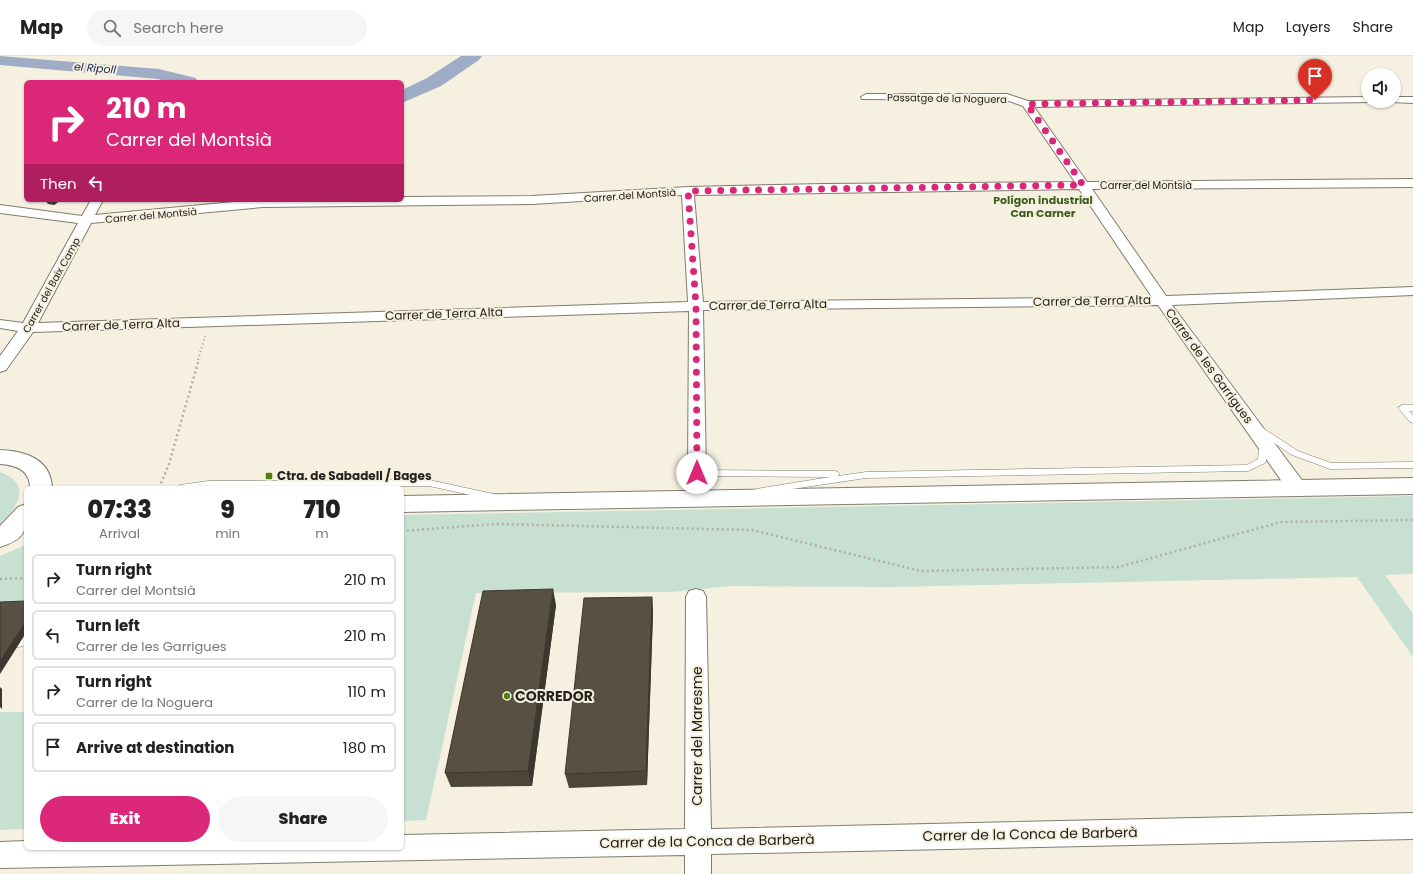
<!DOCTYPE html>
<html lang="en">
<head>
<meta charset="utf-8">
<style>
  :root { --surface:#fff; --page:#f6f6f6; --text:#222; --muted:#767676; --line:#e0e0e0; --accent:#db2777 }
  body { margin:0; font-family:Poppins,sans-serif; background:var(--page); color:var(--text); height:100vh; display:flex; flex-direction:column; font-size:15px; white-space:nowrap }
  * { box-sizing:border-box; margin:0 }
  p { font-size:13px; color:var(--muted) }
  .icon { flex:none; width:22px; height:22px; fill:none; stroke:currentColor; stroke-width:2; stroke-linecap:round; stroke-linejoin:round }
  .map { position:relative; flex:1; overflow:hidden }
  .sheet { position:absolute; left:24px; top:430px; width:380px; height:364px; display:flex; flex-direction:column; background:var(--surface); border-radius:6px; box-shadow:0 1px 3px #0004 }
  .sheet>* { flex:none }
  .banner { position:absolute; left:24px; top:24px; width:380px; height:122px; border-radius:6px; box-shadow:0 1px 3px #0004; background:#db2777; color:#fff; overflow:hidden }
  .tools { position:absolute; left:1361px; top:12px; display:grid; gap:8px }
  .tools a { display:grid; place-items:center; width:40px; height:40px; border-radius:50%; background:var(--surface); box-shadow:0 1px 3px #0004; font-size:20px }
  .pin { position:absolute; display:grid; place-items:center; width:34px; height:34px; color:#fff; margin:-41px -17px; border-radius:50% 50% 50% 0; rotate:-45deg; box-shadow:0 0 4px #0007 }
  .pin .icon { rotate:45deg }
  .me { position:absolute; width:44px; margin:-22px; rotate:0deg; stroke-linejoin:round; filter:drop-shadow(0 0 3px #0008) }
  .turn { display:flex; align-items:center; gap:14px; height:84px; padding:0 16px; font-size:18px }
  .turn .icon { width:52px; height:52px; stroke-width:2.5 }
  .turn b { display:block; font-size:28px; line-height:34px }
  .then { display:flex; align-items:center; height:38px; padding:0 16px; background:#0003; gap:8px; font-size:15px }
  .eta { display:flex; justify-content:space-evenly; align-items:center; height:68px; text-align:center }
  .eta b { font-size:24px; font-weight:800; line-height:28px }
  .action { display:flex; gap:8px; margin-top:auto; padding:8px 16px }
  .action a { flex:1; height:46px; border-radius:24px; background:var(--accent); color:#fff; font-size:16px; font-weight:800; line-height:46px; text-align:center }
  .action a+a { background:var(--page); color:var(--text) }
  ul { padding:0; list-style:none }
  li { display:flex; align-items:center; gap:12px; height:50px; margin:0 8px 6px; padding:0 8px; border:2px solid var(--line); border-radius:6px }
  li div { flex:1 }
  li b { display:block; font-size:15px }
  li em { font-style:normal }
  header { display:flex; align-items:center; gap:24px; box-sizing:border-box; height:56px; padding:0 20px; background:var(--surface); border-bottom:1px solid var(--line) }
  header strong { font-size:19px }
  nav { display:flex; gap:22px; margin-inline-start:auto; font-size:14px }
  .search { width:280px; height:36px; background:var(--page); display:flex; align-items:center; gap:10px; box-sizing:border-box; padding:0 14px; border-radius:22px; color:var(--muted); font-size:15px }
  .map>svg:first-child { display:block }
</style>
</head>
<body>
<header>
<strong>Map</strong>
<div class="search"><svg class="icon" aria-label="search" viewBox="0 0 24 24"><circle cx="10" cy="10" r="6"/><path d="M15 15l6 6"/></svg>Search here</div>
<nav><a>Map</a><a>Layers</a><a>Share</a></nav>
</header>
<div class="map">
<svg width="1413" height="818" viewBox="0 0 1413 818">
  <rect width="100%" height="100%" fill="#f6f0e0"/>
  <!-- green -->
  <path fill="#c7e0d2" d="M0 416C32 428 19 450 0 468Z
    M1413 440V518L1385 519 1413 558V601L1357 521 890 531 732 530 670 536 476 537 426 764 402 765V459Z
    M26 489V547H0V500Z
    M0 656H26V773L0 774Z"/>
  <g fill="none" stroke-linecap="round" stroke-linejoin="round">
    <!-- river -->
    <path fill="#9facc5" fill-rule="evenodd" d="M0 0 159 13 196 22 198 26H168L158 23 0 9Z
      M461 0H482L479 4 441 30 402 47V34L427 22Z"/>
    <defs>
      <path id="lane" d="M1402 349H1413V355H1409L1413 359V367L1410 366 1398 352Z
        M1258 369 1298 395 1331 407 1413 406V412L1330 413 1292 399 1255 374 1254 372 1255 370Z
        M1264 384 1268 387 1266 405 1265 407 1248 415 866 422 759 438 756 437 754 435 756 433 830 421 697 420 692 417 697 414 835 415 838 416 840 418 838 420 866 416 1247 409 1258 403 1260 387Z
        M429 424 494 438 497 439 499 441 497 443 494 444 429 430 175 432 180 429 208 425Z
        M26 579V589L0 596V586Z"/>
      <path id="street" d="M866 38H1007L1028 45 1368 41V45H1372V46L1034 51 1087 126 1413 123V131L1092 133 1166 240 1413 231V239L1172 249 1304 427 1306 432 1304 437 1297 439 1290 437 1158 249 703 254 706 417 703 422 697 423 691 422 688 417 689 255 33 276 6 314 0 316V300L18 275 0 272V264L23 267 78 167 0 157V149L82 160 91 144H103L95 159 255 144H402V141L532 140 688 131 824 128 1075 126 1023 50 1006 44 862 43 861 41ZM1079 133 1152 241 703 246 694 139ZM682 139 688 246 38 267 91 167 263 151 532 148Z
        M1394 41H1413V47L1390 46V45H1394Z
        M696 533 703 535 706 541 711 773 1413 757V783L711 798V818H685V799L0 812V786L26 785V792H402V779L685 773 686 541 689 535Z"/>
      <path id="secondary" d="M0 394C25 395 51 403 52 432H30C30 414 16 409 0 408Z
        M1413 422V438L402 456V440Z
        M26 448C26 474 28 482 0 491V470L18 451Z"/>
    </defs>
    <!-- lane casing -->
    <use href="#lane" stroke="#827c6e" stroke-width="1"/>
    <!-- street casing -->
    <use href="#street" stroke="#827c6e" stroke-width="2"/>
    <!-- secondary casing -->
    <use href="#secondary" stroke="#827c6e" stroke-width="2"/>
    <!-- path-far1 -->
    <path stroke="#b3aea1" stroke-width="2" stroke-dasharray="1.5 2.5" stroke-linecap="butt" d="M198 304 205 280"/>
    <!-- path -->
    <path stroke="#b3aea1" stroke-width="2.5" stroke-dasharray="2 3" stroke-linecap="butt" d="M159 432 169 408 199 303
      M402 475 495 468 752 474 921 515 1119 511 1281 466 1413 464
      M0 523 26 522"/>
    <!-- lane -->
    <use href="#lane" fill="#fff" fill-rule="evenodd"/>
    <!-- street -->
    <use href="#street" fill="#fff" fill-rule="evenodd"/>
    <!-- secondary -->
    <use href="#secondary" fill="#fff" fill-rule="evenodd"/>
  </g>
  <!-- wall -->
  <path fill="#4b453a" d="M45 144H56L58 146 54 149 48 148Z
    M652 541 653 557 647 729 569 732 565 718Z
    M556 549 532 730 451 731 445 717Z"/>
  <!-- shaded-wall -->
  <path fill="#3d382f" d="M52 144H56L58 146 54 149Z
    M553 533 556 549 532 730 528 715Z
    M652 541 653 557 647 729 646 715Z
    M26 565V577L0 618V605Z
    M0 631 2 633V653L0 651Z"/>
  <!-- building -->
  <path fill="#575043" stroke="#3d382f" d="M553 533 528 715 445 717 483 535Z
    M652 541 646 715 565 718 584 542Z
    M26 545V565L0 605V546Z"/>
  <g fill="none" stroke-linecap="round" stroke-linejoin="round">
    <!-- route -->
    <path stroke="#db2777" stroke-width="7" stroke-dasharray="0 12.6" d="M697 417 696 250 688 135 1083 129 1027 48 1315 44"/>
  </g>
  <!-- markers -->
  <g fill="#518112" stroke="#f6f0e0" stroke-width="1.5">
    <rect x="265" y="416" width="8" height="8" rx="2"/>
    <circle cx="507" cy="640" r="4"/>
  </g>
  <g text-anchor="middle" stroke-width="4" stroke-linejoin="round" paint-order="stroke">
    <!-- far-street labels -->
    <g font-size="10" fill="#25221d" stroke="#f6f0e0">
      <text transform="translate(947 42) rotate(1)" y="4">Passatge de la Noguera</text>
      <text x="1146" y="133">Carrer del Montsià</text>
      <text transform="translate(630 139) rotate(-4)" y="4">Carrer del Montsià</text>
      <text transform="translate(151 159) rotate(-5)" y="4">Carrer del Montsià</text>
      <text transform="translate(51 229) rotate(-61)" y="4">Carrer del Baix Camp</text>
    </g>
    <!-- far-water labels -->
    <g font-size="11" font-style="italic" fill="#17274b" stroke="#f6f0e0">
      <text transform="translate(95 12) rotate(5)" y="4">el Ripoll</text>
    </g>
    <!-- far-neighbourhood labels -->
    <g font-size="11" font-weight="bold" fill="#3e5d1c" stroke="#f6f0e0">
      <text x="1043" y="148">Polígon industrial<tspan x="1043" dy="13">Can Carner</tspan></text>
    </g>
    <!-- street labels -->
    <g font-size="12" fill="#25221d" stroke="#f6f0e0">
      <text transform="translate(1092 245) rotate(-1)" y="4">Carrer de Terra Alta</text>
      <text transform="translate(768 249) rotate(-1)" y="4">Carrer de Terra Alta</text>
      <text transform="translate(444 258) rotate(-2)" y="4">Carrer de Terra Alta</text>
      <text transform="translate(121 269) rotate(-2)" y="4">Carrer de Terra Alta</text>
      <text transform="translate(1209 310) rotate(54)" y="4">Carrer de les Garrigues</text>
    </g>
    <!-- poi labels -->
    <g font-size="12" font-weight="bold" fill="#25221d" stroke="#f6f0e0" text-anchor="start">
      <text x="277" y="424">Ctra. de Sabadell / Bages</text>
    </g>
    <!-- near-poi labels -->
    <g font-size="14" font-weight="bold" fill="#25221d" stroke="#f6f0e0" text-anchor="start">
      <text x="515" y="645">CORREDOR</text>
    </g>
    <!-- near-street labels -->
    <g font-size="14" fill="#25221d" stroke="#f6f0e0">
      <text transform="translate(697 680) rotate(-90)" y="5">Carrer del Maresme</text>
      <text transform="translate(1030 778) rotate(-1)" y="5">Carrer de la Conca de Barberà</text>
      <text transform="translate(707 785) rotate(-1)" y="5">Carrer de la Conca de Barberà</text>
    </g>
  </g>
</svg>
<div class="tools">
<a><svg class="icon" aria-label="sound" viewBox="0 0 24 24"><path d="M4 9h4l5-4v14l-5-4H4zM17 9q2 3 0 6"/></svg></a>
</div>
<div class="pin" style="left:1315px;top:44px;background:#d93025"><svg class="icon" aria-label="arrive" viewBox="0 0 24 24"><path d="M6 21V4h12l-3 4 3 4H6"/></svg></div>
<svg class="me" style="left:697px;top:417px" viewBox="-20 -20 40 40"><circle r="19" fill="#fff"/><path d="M0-13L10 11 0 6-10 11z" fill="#db2777"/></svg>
<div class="banner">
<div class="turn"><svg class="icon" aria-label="right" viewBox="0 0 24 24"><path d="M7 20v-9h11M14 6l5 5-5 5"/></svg><div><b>210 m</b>Carrer del Montsià</div></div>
<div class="then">Then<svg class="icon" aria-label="left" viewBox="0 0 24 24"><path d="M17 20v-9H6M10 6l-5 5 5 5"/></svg></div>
</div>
<section class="sheet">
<div class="eta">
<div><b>07:33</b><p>Arrival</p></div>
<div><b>9</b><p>min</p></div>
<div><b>710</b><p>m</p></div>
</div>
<ul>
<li><svg class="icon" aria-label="right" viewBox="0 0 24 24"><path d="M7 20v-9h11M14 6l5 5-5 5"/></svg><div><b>Turn right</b><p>Carrer del Montsià</p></div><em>210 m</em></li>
<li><svg class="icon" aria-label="left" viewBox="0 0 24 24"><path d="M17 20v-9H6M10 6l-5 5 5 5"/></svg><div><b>Turn left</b><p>Carrer de les Garrigues</p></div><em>210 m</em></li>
<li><svg class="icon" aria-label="right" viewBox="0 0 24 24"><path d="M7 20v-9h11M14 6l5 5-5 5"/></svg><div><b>Turn right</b><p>Carrer de la Noguera</p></div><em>110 m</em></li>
<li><svg class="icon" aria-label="arrive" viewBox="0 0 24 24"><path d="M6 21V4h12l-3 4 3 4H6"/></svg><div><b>Arrive at destination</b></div><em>180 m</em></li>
</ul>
<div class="action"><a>Exit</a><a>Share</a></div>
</section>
</div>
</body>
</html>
